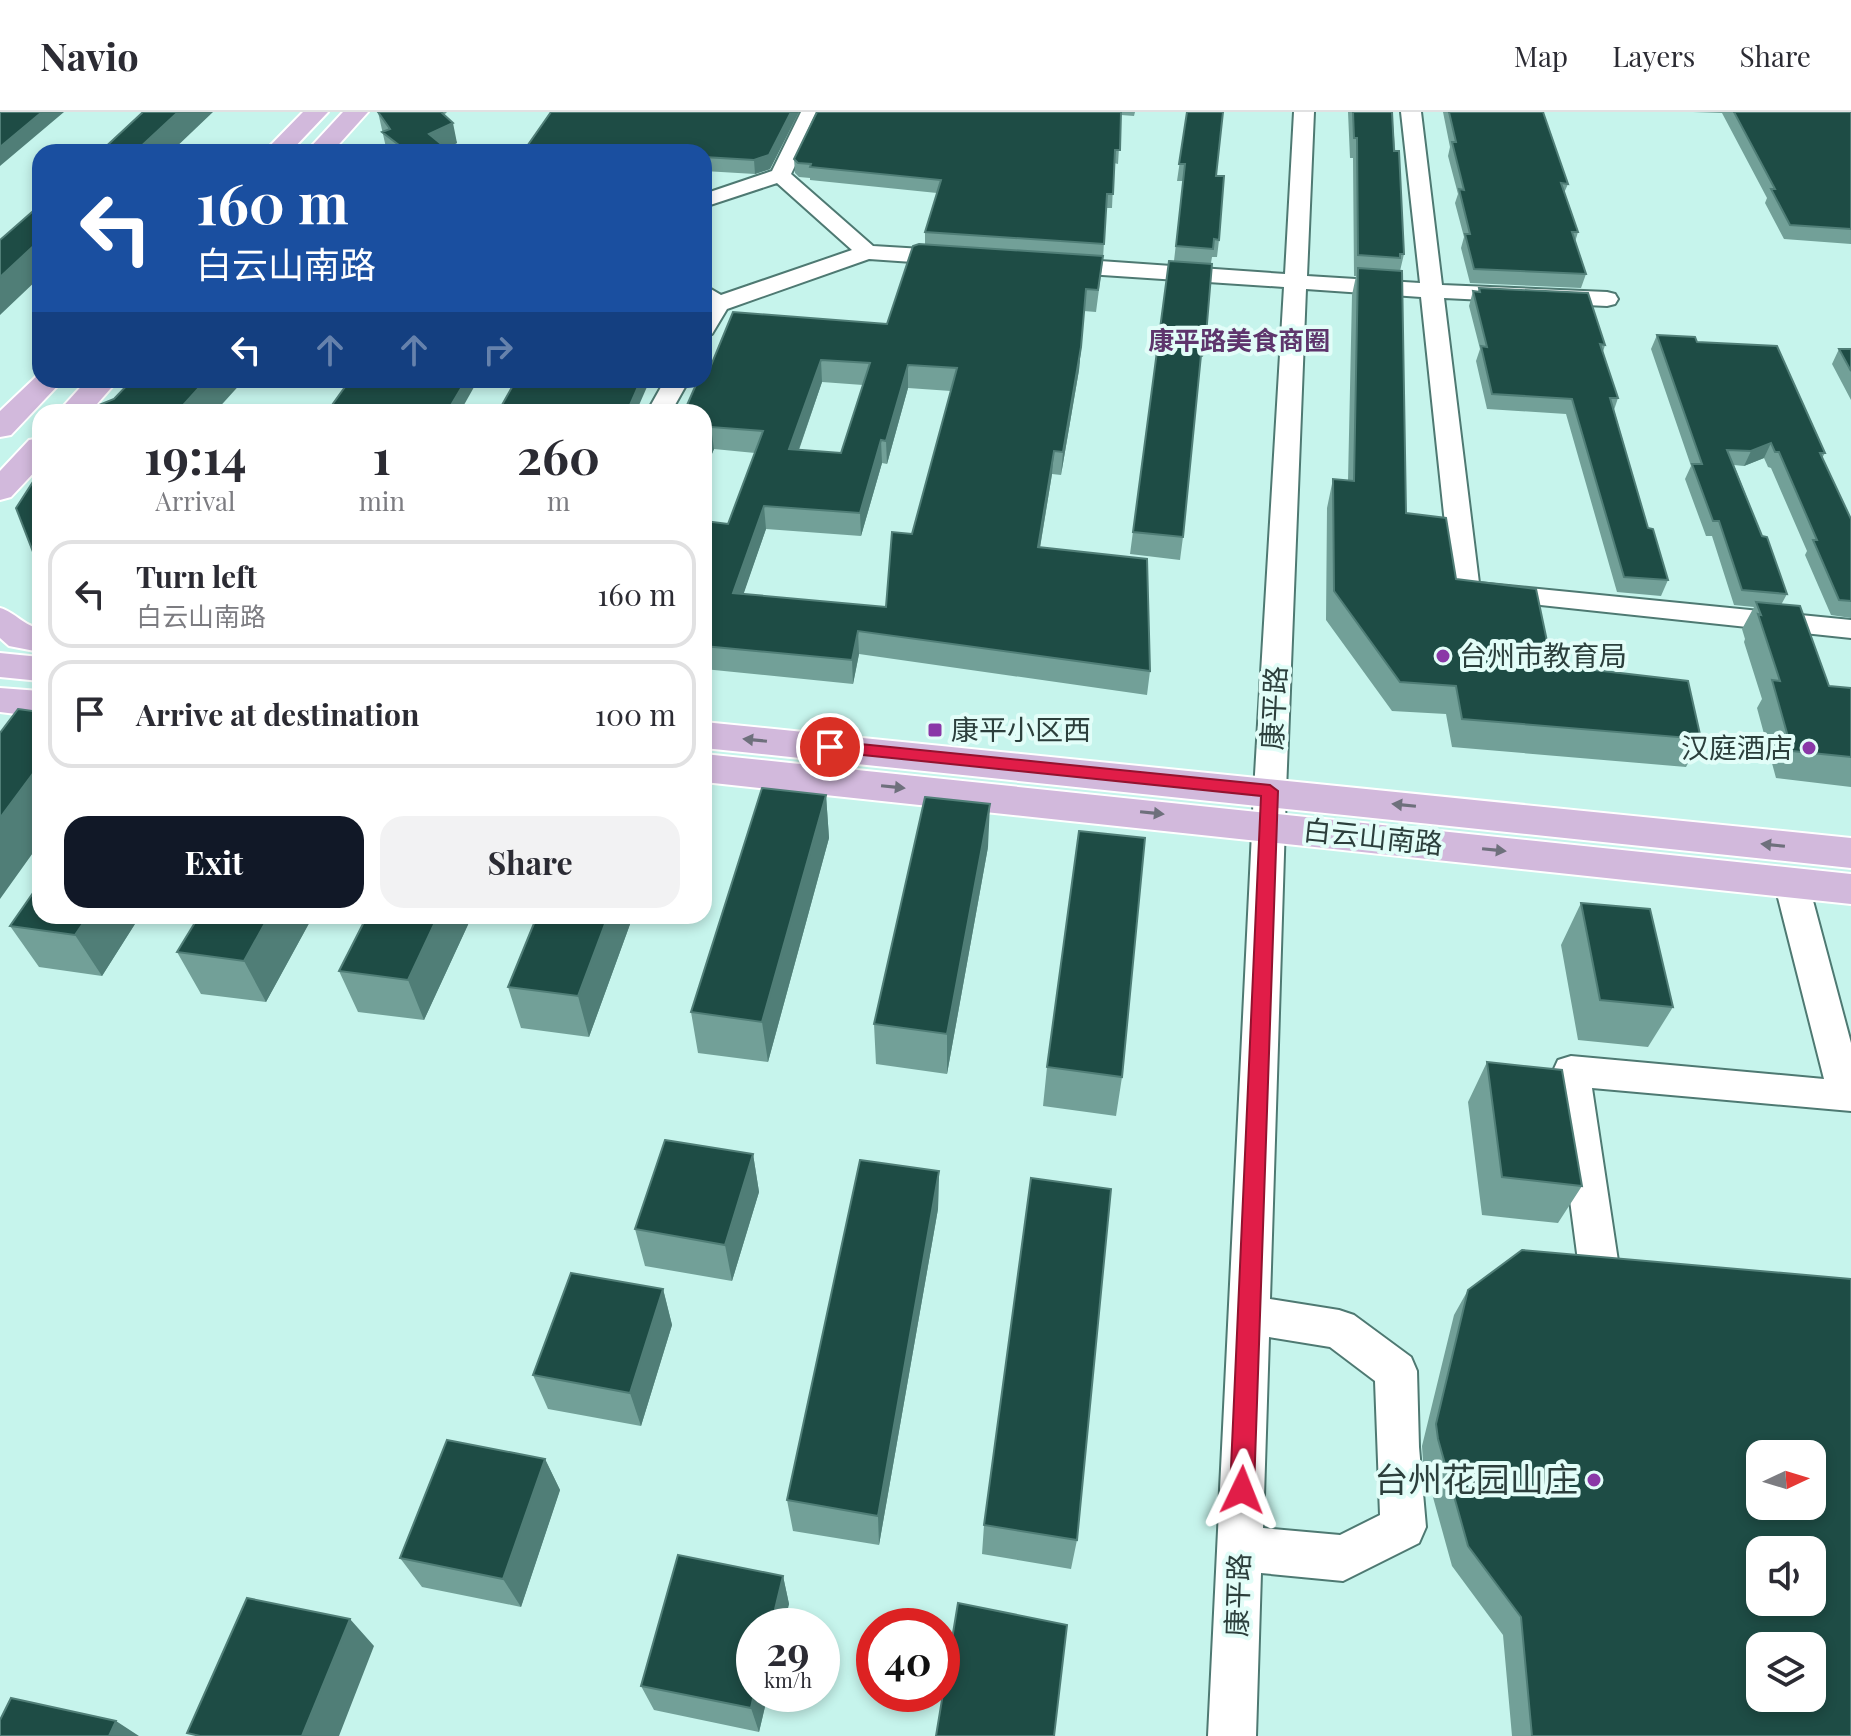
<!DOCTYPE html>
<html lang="en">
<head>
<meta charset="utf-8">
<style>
  :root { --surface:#fff; --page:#f2f2f3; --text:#2b2b33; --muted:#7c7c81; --line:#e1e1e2; --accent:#111827 }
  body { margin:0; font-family:"Playfair Display","Noto Sans SC",serif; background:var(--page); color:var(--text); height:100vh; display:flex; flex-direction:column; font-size:30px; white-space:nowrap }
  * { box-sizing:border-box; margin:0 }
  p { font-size:26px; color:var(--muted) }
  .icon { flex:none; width:44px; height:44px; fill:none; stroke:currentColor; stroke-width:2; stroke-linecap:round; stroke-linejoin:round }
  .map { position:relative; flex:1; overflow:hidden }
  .panel { position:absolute; left:32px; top:292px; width:680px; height:520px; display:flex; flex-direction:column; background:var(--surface); border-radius:24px; box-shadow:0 4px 12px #0003 }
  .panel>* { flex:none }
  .banner { position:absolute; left:32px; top:32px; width:680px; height:244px; border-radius:24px; box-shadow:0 4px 12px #0003; background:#1a4fa0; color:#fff; overflow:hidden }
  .needle { width:52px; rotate:86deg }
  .tools { position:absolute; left:1746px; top:1328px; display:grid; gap:16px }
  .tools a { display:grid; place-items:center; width:80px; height:80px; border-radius:16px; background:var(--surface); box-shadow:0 4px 12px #0003; font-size:40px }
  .speed { position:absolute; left:736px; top:1496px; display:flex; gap:16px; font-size:40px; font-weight:700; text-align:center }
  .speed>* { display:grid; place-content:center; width:104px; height:104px; border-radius:50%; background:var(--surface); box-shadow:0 4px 12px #0003; line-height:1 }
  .speed small { font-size:20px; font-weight:400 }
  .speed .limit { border:12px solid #d22; background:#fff; color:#111 }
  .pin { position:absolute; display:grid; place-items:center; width:68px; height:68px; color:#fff; margin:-34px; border:4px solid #fff; border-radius:50%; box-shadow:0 2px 8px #0007 }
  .me { position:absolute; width:88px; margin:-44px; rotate:2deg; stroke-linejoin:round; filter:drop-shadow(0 0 6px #0008) }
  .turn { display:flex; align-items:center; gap:28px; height:168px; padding:0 32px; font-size:36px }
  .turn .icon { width:104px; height:104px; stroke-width:2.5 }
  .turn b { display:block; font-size:56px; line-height:68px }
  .lanes { display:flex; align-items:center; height:76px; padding:0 32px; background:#0003; justify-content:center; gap:40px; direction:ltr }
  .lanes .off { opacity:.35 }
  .eta { display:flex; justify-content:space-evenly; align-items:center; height:136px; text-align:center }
  .eta b { font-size:48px; font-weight:700; line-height:56px }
  .cta { display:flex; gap:16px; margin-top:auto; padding:16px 32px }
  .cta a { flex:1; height:92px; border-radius:24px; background:var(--accent); color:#fff; font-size:32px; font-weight:700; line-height:92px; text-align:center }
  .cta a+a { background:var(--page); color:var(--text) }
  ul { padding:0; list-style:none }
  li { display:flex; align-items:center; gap:24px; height:108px; margin:0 16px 12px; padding:0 16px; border:4px solid var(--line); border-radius:24px }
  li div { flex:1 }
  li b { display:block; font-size:30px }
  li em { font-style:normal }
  header { display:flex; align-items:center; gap:48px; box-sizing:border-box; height:112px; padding:0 40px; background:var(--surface); border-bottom:2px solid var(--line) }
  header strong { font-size:38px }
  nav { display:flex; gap:44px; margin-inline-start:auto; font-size:28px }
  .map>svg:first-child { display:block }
</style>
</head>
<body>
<header>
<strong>Navio</strong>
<nav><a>Map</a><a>Layers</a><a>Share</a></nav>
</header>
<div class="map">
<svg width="1851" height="1624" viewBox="0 0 1851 1624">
  <rect width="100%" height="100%" fill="#c6f4ec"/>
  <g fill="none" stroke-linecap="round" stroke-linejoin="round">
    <defs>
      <path id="minor" d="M801 0H821L791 62 873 134 956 139 967 146 956 153 869 147 727 197 712 222 704 224V173L721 183 852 138 777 71 704 95V82L772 59Z
        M1294 0H1314L1307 164 1420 171 1401 0H1421L1442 173 1607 180 1615 182 1618 187 1615 192 1607 194 1444 186 1479 471 1851 508V526L1456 484 1452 478 1421 185 1306 177 1286 679 1270 1187 1339 1198 1354 1203 1411 1245 1417 1259 1419 1335 1426 1415 1419 1431 1343 1469 1261 1461 1256 1624H1208L1254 679 1284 175 1057 160 1046 153 1057 146 1285 162ZM1269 1225 1330 1235 1375 1269 1380 1403 1340 1423 1263 1416Z
        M665 268H689L671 300H647Z
        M1791 758 1803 761 1808 770 1851 931V999L1592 976 1618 1149 1612 1162 1598 1167 1584 1162 1578 1149 1553 959 1558 948 1571 944 1824 967 1774 770 1779 761Z"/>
      <path id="major" d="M303 0H328L290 40H264Z
        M343 0H368L332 40H306Z
        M40 261V268H63L11 323 0 325V299Z
        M87 268H118L90 300H58Z
        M40 326V354L11 385 0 388V359L29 328Z
        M0 496C15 500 25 515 40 516V540L9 534 0 526Z
        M0 541 40 545V569L0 565Z
        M0 576 40 579V605L0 600Z
        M704 610 1851 726V756L704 636Z
        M704 642 1851 762V792L704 670Z"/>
    </defs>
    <!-- minor casing -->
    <use href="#minor" stroke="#4e7972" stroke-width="4"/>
    <!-- major casing -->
    <use href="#major" stroke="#fff" stroke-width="4"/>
    <!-- minor -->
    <use href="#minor" fill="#fff" fill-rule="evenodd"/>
    <!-- major -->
    <use href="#major" fill="#d2b9dc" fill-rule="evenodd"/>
  </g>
  <!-- wall -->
  <path fill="#72a098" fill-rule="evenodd" d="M378 0H447L444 3 457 31 446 36 451 40H387Z
    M551 0H799L770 57 755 62 704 59V40Z
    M816 0H1135L1134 4 1121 3 1118 52 1114 51 1112 96H1106L1103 147 1096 200 1084 199 1079 258 1061 363 1052 362 1040 436 1150 559 1147 583 859 542 853 572 704 557V409L728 412 755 341 714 337 704 361 710 256 887 212 925 132V120L937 81 810 68V66L799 65 795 61 794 47ZM822 270 863 273 841 341 799 338ZM908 276 951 279 912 422 886 495 743 482 766 417 861 424 882 351 887 352Z
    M1187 0 1216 64 1219 128 1217 145H1212L1211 151 1206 223 1203 245H1201L1183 425 1180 448 1130 442 1169 149H1174L1183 69H1177Z
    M1348 0H1392L1404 142 1400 159 1406 401 1456 467 1552 553 1701 627 1686 655 1452 635 1446 602 1392 599 1326 508 1327 396 1333 367 1348 369 1352 183 1356 164H1354L1353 46H1350Z
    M1443 0H1543L1568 72 1564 81 1578 120 1575 130 1586 162 1581 176 1470 171 1461 136 1464 125 1455 91 1458 82 1448 44 1450 35Z
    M1693 0H1851V132L1784 127 1765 91 1767 86 1722 1Z
    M1479 176 1605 233 1603 240 1618 286 1614 298 1648 416 1668 468 1661 484 1617 480 1566 302 1487 297 1476 249 1480 237 1469 194 1473 179 1478 180Z
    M1657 223 1697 230 1825 341 1822 346 1851 407V506L1831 503 1805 443 1807 439 1771 356 1768 355 1764 346 1744 354 1734 353 1762 424 1787 482 1781 493 1829 574 1851 576V675L1776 666 1757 596 1762 587 1744 530 1745 527 1742 517 1754 495 1734 493 1712 424H1706L1685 367 1691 354 1651 237Z
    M1839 237H1851V288L1832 252Z
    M826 683 829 726 768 950 698 941 691 900Z
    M988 735 947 962 876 952 874 912Z
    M1581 791 1673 895 1648 935 1578 928 1561 833Z
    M140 804 102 864 39 855 10 814Z
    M199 804H313L266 890 201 882 177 840Z
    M472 804 424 908 358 900 339 859Z
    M537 804H633L589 925 521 916 508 875Z
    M1487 950 1582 1074 1558 1111 1482 1103 1468 990Z
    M1047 955 1122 965 1116 1004 1043 994Z
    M753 1042 759 1080 732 1169 645 1154 635 1117Z
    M939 1059 938 1097 879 1433 793 1419 787 1388Z
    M663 1177 672 1213 641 1314 548 1297 533 1263Z
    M1468 1178 1851 1624H1512L1503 1523 1452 1454 1423 1349 1422 1334 1454 1203Z
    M545 1347 560 1378 521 1495 422 1475 400 1446Z
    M984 1413 1077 1428 1071 1457 982 1442Z
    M783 1464 789 1492 754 1582H768L759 1620 654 1598 641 1574Z"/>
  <!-- shaded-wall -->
  <path fill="#507e77" d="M42 0H64L0 54V35Z
    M178 0H213L171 40H135Z
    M791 0H799L770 57 755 62 754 48Z
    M453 11 457 31 439 40 429 22Z
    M40 128V165L0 203V165Z
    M1081 235 1079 258 1061 363 1063 340Z
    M821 248 822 270 791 360 789 337Z
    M908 253V276L887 352 886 329Z
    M206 268H244L215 300H177Z
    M466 268H478L460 300H447Z
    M641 268H650L636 300H627Z
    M711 315 714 337 704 361V331Z
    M881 328 882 351 861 424 860 401Z
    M1771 331 1764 346 1744 354 1751 339Z
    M1054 339 1052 362 1036 459 1038 435Z
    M764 394 766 417 736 504 733 481Z
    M858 519 859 542 853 572 852 548Z
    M40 652V731L0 787V706Z
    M826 683 829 726 768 950 762 910Z
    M990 692 988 735 947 962V922Z
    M88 804H140L102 864 75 823Z
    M269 804H313L266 890 244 849Z
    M438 804H472L424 908 408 868Z
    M608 804H633L589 925 578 884Z
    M753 1042 759 1080 732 1169 725 1133Z
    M939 1059 938 1097 879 1433 878 1404Z
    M663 1177 672 1213 641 1314 630 1281Z
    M545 1347 560 1378 521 1495 503 1467Z
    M783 1464 789 1492 784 1514H771Z
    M350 1507 374 1534 339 1624H302Z
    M754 1582H768L759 1620 751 1596Z
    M116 1609 139 1624H109Z"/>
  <!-- building -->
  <path fill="#1e4c45" stroke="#507e77" stroke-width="2" fill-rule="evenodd" d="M0 0H42L0 35Z
    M143 0H178L135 40H100Z
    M378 0H441L453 11 429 22 451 40H408L382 20 390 17Z
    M551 0H791L769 43 754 48 704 45V40H523Z
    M817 0H1121L1120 38H1115L1113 82H1107L1104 132 925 120 941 68 810 55 811 52 798 51 794 47Z
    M1187 0H1223L1216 64H1224L1219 128 1214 127 1213 137 1176 134 1185 52H1179Z
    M1353 0H1392L1394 39H1399L1404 142H1400V146L1358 143 1357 26H1354Z
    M1449 0H1543L1568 72 1561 71 1578 120H1572L1586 162 1474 157 1465 122H1470L1459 77 1464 78 1452 30H1456Z
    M1734 0H1851V117L1790 113 1771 77H1775Z
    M40 93V128L0 165V128Z
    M919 132 1103 144 1098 178 1086 177 1081 235 1063 340 1054 339 1038 435 1147 447 1150 559 858 519 852 548 704 534V409L728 412 763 319 711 315 704 331V300H684L698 268H704V255L710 256 733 200 887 212 913 134ZM821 248 870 251 841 341 789 337ZM908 253 957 256 912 422 892 420 886 495 733 481 764 394 860 401 881 328 886 329Z
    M1169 149 1212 152 1206 223H1203L1183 425 1133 420Z
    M1358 156 1402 159 1406 401 1446 406 1456 467 1536 477 1552 553 1688 569 1701 627 1462 607 1456 574 1400 570 1334 479 1333 367 1354 369Z
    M1479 176 1588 181 1605 233 1600 232 1618 286H1610L1648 416 1653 417 1668 468 1624 465 1572 287 1492 282 1481 234 1487 235 1473 179 1480 180Z
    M1657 223 1695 225 1697 230 1777 234 1825 341H1820L1851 407V489L1839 488 1813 428H1817L1779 340H1775L1771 331 1751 339 1727 338 1762 424 1767 425 1787 482 1742 478 1719 409H1713L1692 352H1702Z
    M1839 237H1851V259Z
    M132 268H206L177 300H82L114 287Z
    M350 268H466L447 300H327Z
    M516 268H641L627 300H498Z
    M40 359V458L16 396Z
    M1756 490 1800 494 1829 574 1851 576V645L1792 639 1772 568 1780 569 1758 502 1761 503Z
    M18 597 40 600V652L0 706V621Z
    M762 676 826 683 762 910 691 900Z
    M925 685 990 692 947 922 874 912Z
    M1079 719 1145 726 1122 965 1047 955Z
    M40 771V804H88L75 823 10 814Z
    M1581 791 1650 797 1673 895 1600 888Z
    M199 804H269L244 849 177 840Z
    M367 804H438L408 868 339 859Z
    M537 804H608L578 884 508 875Z
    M1487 950 1562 958 1582 1074 1502 1065Z
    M665 1028 753 1042 725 1133 635 1117Z
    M860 1048 939 1059 878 1404 787 1388Z
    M1031 1066 1111 1077 1077 1428 984 1413Z
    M1522 1138 1851 1167V1624H1532L1521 1505 1468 1434 1438 1327 1436 1312 1468 1178ZM1760 1342H1812V1394H1760ZM1760 1438H1812V1490H1760ZM1760 1534H1812V1586H1760Z
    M571 1161 663 1177 630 1281 533 1263Z
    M447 1328 545 1347 503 1467 400 1446Z
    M678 1443 783 1464 771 1514H754V1582L751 1596 641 1574Z
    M247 1486 350 1507 302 1624H200L187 1621Z
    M958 1491 1067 1513 1054 1624H936Z
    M11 1586 116 1609 109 1624H0V1608Z"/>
  <!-- one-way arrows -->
  <defs><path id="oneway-solid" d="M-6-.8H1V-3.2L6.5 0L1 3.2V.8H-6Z" transform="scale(2)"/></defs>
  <g fill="#6e707c">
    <use href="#oneway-solid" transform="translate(755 628) rotate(-174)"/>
    <use href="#oneway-solid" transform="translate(893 675) rotate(6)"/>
    <use href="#oneway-solid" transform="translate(1404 693) rotate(-174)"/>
    <use href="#oneway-solid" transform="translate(1152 701) rotate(6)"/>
    <use href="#oneway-solid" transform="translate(1773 733) rotate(-174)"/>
    <use href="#oneway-solid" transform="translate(1494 738) rotate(6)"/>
  </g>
  <!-- route -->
  <path fill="#e11d48" stroke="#92132f" stroke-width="2" d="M830 629 1270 673 1278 679 1254 1378 1251 1386 1242 1390 1234 1386 1230 1378 1261 684 824 639 822 635 824 631Z"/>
  <!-- markers -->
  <g fill="#8a38a7" stroke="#e2fdf8" stroke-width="3">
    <circle cx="1443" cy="544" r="8"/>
    <rect x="927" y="610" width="16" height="16" rx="4"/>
    <circle cx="1809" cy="636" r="8"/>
    <circle cx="1594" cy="1368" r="8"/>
  </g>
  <g text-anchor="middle" stroke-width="8" stroke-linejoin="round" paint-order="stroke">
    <!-- far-neighbourhood labels -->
    <g font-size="26" font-weight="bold" fill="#5e356c" stroke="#e2fdf8">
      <text x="1239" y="238">康平路美食商圈</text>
    </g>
    <!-- poi labels -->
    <g font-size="28" fill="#2c3f3c" stroke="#e2fdf8" text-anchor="start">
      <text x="1459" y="554">台州市教育局</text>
      <text x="951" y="628">康平小区西</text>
      <text x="1793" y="646" text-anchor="end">汉庭酒店</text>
    </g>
    <!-- street labels -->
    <g font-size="28" fill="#2c3f3c" stroke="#e2fdf8">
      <text transform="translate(1274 596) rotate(-87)" y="10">康平路</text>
      <text transform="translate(1373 725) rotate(6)" y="10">白云山南路</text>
      <text transform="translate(1238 1483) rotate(-88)" y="10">康平路</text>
    </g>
    <!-- near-poi labels -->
    <g font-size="34" fill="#2c3f3c" stroke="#e2fdf8" text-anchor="end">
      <text x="1578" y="1380">台州花园山庄</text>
    </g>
  </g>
</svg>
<div class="tools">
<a><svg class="needle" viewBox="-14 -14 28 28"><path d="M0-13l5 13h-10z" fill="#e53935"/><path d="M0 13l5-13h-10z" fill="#7c7c81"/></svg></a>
<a><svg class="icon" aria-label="sound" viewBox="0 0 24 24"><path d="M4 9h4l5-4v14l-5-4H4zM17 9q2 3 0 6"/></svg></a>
<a><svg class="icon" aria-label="layers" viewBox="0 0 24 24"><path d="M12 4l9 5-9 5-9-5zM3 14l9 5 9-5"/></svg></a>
</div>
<div class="speed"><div>29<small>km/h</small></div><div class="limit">40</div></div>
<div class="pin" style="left:830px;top:635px;background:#d93025"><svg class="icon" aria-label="arrive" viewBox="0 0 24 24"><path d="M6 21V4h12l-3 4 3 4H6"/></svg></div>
<svg class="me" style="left:1242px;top:1378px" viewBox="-20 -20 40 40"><path d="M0-17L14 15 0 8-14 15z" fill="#e11d48" stroke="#fff" stroke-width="4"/></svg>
<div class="banner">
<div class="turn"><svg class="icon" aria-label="left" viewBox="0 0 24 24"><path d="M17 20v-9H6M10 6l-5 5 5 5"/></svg><div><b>160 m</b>白云山南路</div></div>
<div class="lanes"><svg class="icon" aria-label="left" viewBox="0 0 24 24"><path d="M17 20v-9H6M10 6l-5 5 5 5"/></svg><svg class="icon off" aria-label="ahead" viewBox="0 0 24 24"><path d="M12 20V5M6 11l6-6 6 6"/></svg><svg class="icon off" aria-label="ahead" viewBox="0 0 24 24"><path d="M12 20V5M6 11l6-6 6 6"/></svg><svg class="icon off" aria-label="right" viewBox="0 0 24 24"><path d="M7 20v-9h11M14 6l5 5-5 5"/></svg></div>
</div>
<section class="panel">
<div class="eta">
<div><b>19:14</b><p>Arrival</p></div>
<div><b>1</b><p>min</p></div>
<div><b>260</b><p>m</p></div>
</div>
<ul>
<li><svg class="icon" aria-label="left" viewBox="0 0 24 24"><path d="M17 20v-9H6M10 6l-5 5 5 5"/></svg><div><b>Turn left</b><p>白云山南路</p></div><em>160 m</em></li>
<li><svg class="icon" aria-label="arrive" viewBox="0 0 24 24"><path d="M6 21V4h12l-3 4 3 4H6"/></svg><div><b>Arrive at destination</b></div><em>100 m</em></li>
</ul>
<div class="cta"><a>Exit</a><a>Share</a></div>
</section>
</div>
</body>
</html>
